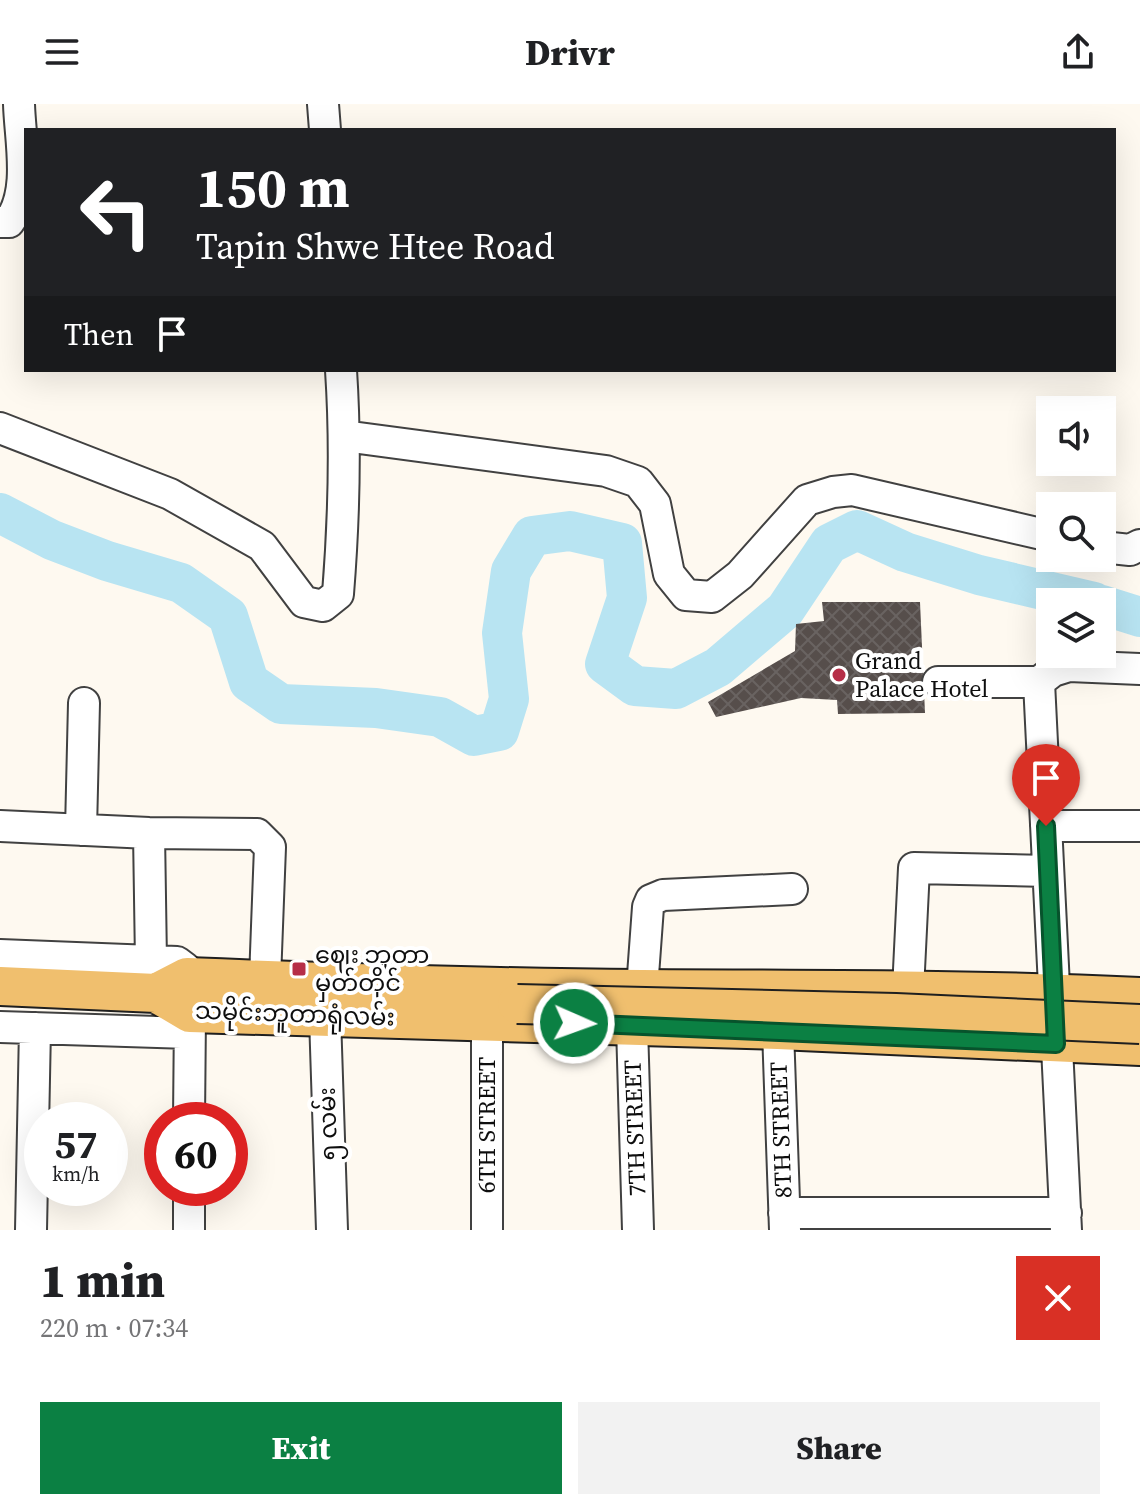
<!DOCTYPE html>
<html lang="en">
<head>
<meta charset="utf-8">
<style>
  :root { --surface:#fff; --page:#f2f2f2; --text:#202124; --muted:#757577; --accent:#0b8043 }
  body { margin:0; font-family:"Source Serif 4","Noto Sans Myanmar",serif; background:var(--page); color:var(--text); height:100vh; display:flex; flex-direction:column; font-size:30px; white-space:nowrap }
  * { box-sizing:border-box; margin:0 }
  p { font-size:26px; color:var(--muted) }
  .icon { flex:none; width:44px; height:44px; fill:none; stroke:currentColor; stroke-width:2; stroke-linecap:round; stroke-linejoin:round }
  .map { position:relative; height:1126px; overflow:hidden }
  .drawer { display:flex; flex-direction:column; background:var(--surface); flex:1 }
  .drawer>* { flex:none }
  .hud { position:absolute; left:24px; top:24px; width:1092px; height:244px; border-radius:0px; box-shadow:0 8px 32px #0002; background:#202124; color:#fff; overflow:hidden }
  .controls { position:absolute; left:1036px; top:292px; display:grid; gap:16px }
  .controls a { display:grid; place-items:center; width:80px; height:80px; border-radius:0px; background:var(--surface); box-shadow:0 8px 32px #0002; font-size:40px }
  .speed { position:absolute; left:24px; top:998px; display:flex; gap:16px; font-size:40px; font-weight:700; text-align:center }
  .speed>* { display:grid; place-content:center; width:104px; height:104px; border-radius:50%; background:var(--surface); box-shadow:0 8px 32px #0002; line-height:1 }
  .speed small { font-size:20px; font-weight:400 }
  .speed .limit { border:12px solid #d22; background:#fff; color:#111 }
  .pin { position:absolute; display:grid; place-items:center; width:68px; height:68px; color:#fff; margin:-82px -34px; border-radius:50% 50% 50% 0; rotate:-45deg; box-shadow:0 0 8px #0007 }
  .pin .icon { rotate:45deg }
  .me { position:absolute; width:88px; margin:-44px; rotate:92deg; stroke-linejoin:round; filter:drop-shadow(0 0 6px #0008) }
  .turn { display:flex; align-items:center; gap:28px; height:168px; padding:0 40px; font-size:36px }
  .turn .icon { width:104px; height:104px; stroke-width:2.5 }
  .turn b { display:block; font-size:56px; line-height:68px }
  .then { display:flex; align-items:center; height:76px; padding:0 40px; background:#0003; gap:16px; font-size:30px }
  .round { display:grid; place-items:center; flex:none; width:84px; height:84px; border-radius:0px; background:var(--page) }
  .overview { display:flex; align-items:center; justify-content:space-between; height:136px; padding:0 40px }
  h1 { font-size:48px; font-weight:800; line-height:60px }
  .cta { display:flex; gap:16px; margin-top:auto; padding:16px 40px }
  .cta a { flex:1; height:92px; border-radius:0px; background:var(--accent); color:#fff; font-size:32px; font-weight:800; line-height:92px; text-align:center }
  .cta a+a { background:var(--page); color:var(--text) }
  header { display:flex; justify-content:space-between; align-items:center; height:104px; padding:0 40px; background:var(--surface); font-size:36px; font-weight:800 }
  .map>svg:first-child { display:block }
</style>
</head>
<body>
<header><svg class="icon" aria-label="menu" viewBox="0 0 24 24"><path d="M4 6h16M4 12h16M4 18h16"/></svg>Drivr<svg class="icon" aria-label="share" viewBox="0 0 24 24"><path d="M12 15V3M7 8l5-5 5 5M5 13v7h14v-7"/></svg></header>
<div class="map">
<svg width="1140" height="1126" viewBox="0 0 1140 1126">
  <defs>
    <pattern id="building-cross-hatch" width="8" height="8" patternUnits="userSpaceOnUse" patternTransform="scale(2)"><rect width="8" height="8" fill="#564e4b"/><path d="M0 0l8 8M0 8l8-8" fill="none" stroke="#696361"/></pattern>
  </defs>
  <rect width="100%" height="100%" fill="#fef9f0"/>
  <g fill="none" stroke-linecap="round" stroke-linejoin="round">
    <!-- river -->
    <path stroke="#b8e4f2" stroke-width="40" d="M0 409 52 436 107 457 181 479 228 512 249 578 281 600 376 604 440 613 474 632 499 627 509 595 502 529 511 467 532 432 570 427 622 439 627 494 605 560 635 582 676 585 718 563 785 506 829 440 857 426 905 448 979 471 1094 498
      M1102 501 1140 513"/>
  </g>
  <!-- building -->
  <path fill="url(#building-cross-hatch)" d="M822 498H920L925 609 838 610 837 596 801 594 716 613 708 598 795 547 796 520 824 517Z"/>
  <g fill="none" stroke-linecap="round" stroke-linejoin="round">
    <defs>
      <path id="minor" d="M323 0 325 26
        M0 118H9C32 87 20 37 19 0
        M0 324 170 390 262 442 304 498 323 502 338 490C344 415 346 341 341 266
        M344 332 606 367 638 378 655 400 669 470 686 491 712 493 740 471 807 396 833 388 852 386 1050 432
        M1102 443 1130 446 1140 441
        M938 578H1039L1053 567 1069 562 1140 565
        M1039 578 1066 1126
        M0 722 149 729 257 730 270 743 265 875
        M1046 722H1140
        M81 726 84 599
        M149 729 151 858
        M0 851 177 858 185 864 187 873
        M642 885 648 803 651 796 663 791 792 785
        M908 886 914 764 1048 767
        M325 913 332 1126
        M487 916V1126
        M632 922 638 1126
        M0 923 189 929
        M778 926 785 1126
        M189 1016 190 910
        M784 1109H1066
        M31 1126 35 924
        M189 1126V1084"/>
      <path id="major" d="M0 882 156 889 190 909 778 926 1140 942
        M156 889 187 873C338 879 490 884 642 885 808 886 974 885 1140 893"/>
    </defs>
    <!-- minor casing -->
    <use href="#minor" stroke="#414141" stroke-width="34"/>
    <!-- major casing -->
    <use href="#major" stroke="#1f1f1f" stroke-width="42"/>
    <!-- minor -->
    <use href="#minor" stroke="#fff" stroke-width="30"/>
    <!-- major -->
    <use href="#major" stroke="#f0bf6e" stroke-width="38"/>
    <defs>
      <path id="major-bridge" d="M517 900 896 909 1140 920"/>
    </defs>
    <!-- major-bridge casing -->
    <use href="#major-bridge" stroke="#1f1f1f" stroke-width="42" stroke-linecap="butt"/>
    <!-- major-bridge -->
    <use href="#major-bridge" stroke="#f0bf6e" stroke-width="38"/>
  </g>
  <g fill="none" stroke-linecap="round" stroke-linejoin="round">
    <defs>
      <path id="route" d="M574 919 1056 940 1046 722"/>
    </defs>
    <!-- route casing -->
    <use href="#route" stroke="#07532c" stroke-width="20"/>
    <!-- route -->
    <use href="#route" stroke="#0b8043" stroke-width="14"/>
  </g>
  <!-- markers -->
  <g fill="#b62e47" stroke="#fff" stroke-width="3">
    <circle cx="839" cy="571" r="8"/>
    <rect x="291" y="857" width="16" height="16" rx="4"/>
  </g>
  <g text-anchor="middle" stroke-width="8" stroke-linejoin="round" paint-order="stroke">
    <!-- poi labels -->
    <g font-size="24" fill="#0e0e0e" stroke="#fff" text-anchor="start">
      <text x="855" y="565">Grand<tspan x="855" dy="28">Palace Hotel</tspan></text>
      <text x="315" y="859">ဈေး ဘူတာ<tspan x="315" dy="28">မှတ်တိုင်</tspan></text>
    </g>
    <!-- street labels -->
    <g font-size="24" fill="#0e0e0e" stroke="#fff">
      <text transform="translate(295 910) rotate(2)" y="8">သမိုင်းဘူတာရုံလမ်း</text>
      <text transform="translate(328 1020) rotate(-92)" y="8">၅ လမ်း</text>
      <text transform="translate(487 1021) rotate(-90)" y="8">6TH STREET</text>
      <text transform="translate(635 1024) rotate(-92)" y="8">7TH STREET</text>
      <text transform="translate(781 1026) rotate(-92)" y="8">8TH STREET</text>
    </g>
  </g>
</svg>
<div class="controls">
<a><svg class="icon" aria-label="sound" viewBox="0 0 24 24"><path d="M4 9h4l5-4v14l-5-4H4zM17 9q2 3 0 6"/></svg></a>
<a><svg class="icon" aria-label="search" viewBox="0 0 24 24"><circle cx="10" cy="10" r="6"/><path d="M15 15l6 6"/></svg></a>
<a><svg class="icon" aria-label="layers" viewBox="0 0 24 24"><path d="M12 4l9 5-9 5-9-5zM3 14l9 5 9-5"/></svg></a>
</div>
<div class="speed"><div>57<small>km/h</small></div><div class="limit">60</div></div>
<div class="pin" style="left:1046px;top:722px;background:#d93025"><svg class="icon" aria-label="arrive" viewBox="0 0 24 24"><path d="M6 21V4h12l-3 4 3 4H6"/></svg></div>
<svg class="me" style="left:574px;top:919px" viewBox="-20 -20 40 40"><circle r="17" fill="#0b8043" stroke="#fff" stroke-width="3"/><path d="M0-11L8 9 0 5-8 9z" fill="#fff"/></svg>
<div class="hud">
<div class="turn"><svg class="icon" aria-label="left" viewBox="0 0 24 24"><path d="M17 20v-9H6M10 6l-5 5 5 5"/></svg><div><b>150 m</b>Tapin Shwe Htee Road</div></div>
<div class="then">Then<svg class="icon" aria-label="arrive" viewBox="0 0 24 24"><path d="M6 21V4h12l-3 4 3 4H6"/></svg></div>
</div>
</div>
<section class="drawer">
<div class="overview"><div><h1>1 min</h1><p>220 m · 07:34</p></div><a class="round" style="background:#d93025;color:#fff"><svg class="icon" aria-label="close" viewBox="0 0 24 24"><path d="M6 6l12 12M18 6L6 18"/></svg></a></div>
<div class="cta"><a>Exit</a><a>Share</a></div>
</section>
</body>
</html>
